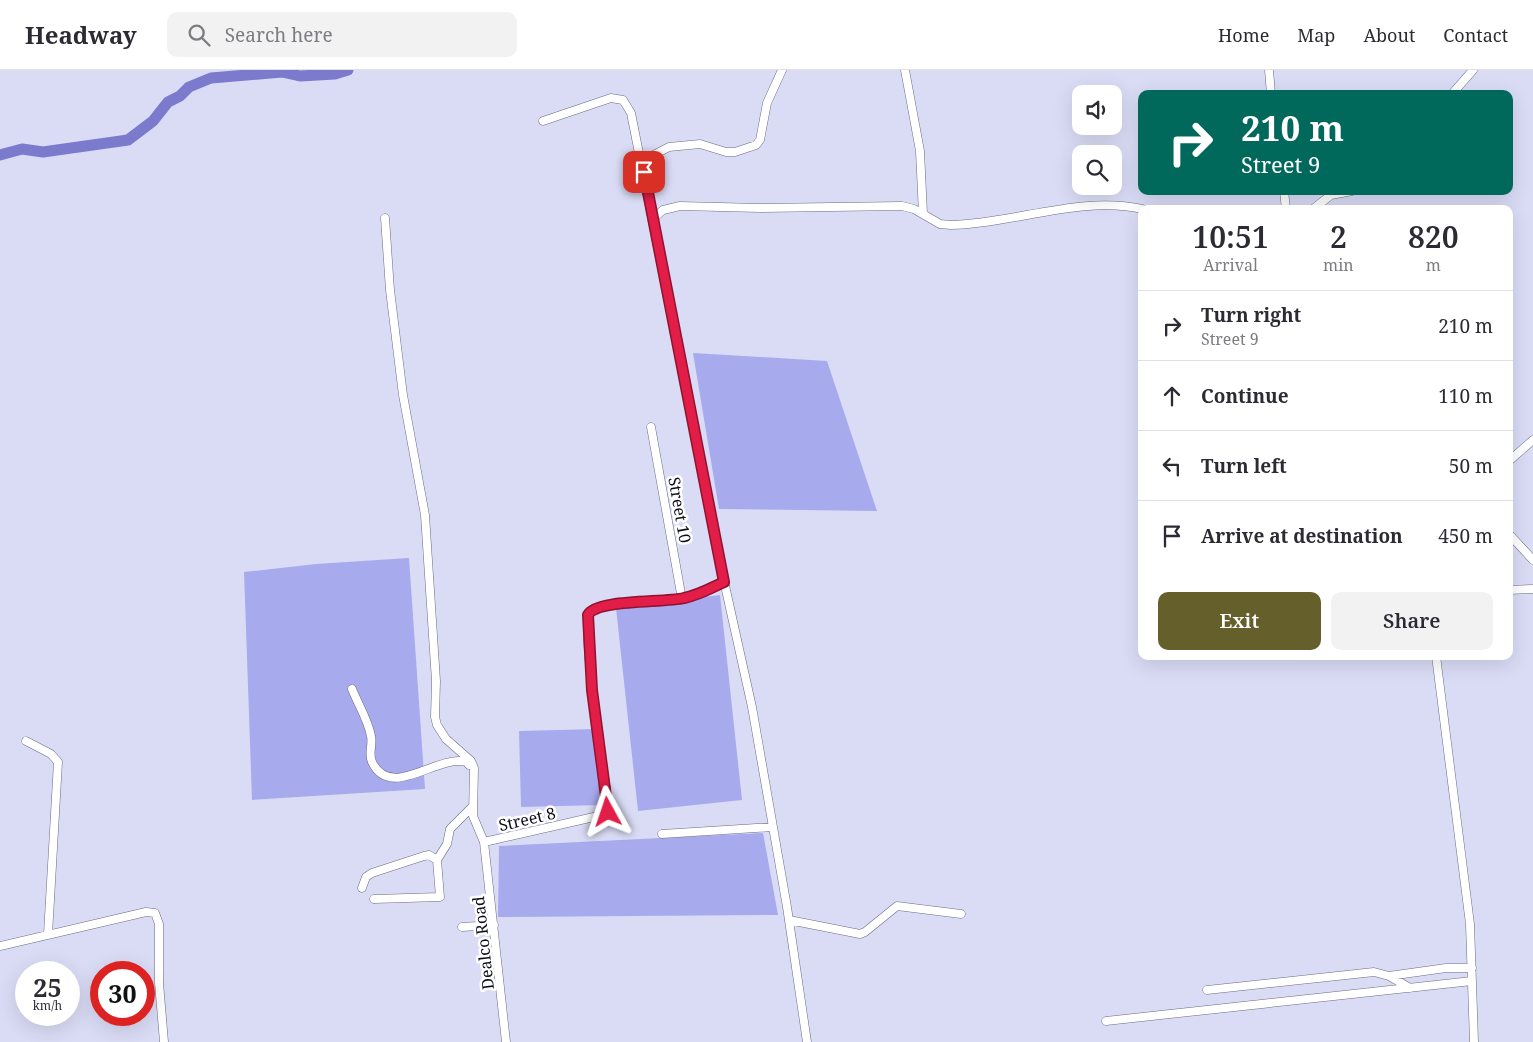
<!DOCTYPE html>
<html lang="en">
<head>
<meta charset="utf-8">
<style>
  :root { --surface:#fff; --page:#f2f2f3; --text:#2b2b33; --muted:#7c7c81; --line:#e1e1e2; --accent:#655f2c }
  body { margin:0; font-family:"Noto Serif",serif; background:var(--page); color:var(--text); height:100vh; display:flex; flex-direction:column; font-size:19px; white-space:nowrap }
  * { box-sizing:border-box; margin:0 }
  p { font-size:16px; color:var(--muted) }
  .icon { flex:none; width:28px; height:28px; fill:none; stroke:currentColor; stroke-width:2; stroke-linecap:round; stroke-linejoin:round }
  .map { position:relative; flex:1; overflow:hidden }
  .panel { position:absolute; left:1138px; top:135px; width:375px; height:455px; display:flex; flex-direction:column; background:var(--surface); border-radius:10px; box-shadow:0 5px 20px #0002 }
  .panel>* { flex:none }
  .top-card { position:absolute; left:1138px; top:20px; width:375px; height:105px; border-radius:10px; box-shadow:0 5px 20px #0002; background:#00695c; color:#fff; overflow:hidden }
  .fabs { position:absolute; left:1072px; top:15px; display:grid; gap:10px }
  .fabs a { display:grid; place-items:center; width:50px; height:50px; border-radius:10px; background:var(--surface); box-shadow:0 5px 20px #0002; font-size:25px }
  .speed { position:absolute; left:15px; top:891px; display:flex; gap:10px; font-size:25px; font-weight:700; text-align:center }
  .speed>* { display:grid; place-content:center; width:65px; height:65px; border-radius:50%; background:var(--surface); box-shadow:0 5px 20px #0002; line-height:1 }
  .speed small { font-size:12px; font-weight:400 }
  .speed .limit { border:8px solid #d22; background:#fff; color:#111 }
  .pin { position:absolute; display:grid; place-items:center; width:42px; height:42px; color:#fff; margin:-21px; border-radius:10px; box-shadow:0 2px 8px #0006 }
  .me { position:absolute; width:55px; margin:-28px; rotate:355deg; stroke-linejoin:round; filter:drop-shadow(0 0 4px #0008) }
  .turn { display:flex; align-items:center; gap:18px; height:105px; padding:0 20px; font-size:22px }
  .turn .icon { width:65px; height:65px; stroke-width:2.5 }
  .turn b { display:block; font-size:35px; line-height:42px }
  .eta { display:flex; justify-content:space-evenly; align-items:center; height:85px; text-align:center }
  .eta b { font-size:30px; font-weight:600; line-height:35px }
  .cta { display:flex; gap:10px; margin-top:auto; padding:10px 20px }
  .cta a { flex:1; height:58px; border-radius:10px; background:var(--accent); color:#fff; font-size:20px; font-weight:600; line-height:58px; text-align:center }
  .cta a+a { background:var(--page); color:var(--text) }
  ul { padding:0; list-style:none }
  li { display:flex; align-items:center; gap:15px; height:70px; padding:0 20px; border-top:1px solid var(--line) }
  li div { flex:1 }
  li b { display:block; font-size:19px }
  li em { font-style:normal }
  header { display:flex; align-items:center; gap:30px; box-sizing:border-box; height:70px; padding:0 25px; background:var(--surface); border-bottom:1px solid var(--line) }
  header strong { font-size:24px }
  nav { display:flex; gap:28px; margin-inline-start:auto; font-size:18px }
  .search { width:350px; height:45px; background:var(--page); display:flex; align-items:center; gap:12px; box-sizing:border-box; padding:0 18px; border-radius:10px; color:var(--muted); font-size:19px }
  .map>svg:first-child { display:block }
</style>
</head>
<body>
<header>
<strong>Headway</strong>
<div class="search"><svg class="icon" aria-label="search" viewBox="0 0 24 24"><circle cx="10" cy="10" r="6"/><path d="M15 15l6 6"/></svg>Search here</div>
<nav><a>Home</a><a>Map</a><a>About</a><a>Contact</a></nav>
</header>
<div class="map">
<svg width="1533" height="972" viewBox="0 0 1533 972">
  <rect width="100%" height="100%" fill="#dadcf6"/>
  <!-- green -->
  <path fill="#a8aaee" d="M693 283 827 291 877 441 719 439Z
    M409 488 425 719 252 730 244 502 316 494Z
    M720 525 742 730 638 741 616 538Z
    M597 659 601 735 521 737 519 661Z
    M763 763 778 845 498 847 499 776Z"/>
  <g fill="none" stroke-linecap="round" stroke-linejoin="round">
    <!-- river -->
    <path stroke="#7b7acd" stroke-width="11" d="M0 85 22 79 43 82 128 70 153 51 168 32 180 26 189 17 211 8 282 2 300 6 335 4 348 0"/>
    <defs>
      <path id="minor" d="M905 0 920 81 923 144
        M1269 0 1271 24
        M1452 24 1473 0
        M543 51 611 28 623 30 631 43 724 511 752 637 787 837 807 972
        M642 91 669 77 700 74 726 82H735L756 75 760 70 767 33 782 0
        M1284 121 1286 139
        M1313 139 1331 125 1352 121
        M385 148 390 220 403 325 425 445 436 611 435 647 437 655 446 669 471 691 474 698 473 746 484 772 506 972
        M653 149 663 140 680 136 760 138 902 136 914 139 940 154 951 155C1012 154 1082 125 1142 139
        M651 357 682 529
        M1509 391 1533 370
        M1509 464 1533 490
        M1509 520 1533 519
        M1436 586 1470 854 1474 972
        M352 619C358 634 368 650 371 666 373 675 368 683 372 692 391 731 437 684 466 692L469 695
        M26 671 51 684 58 692 48 864
        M662 764 773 757
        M484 772 607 744 609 738C605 708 580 560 590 541 605 529 658 533 681 529 697 526 710 519 724 511
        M362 818 366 807 372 803 424 786 429 785 437 790
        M374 829 440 827 437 790 447 774 450 759 473 736
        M789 850 860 864 865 862 897 836 961 844
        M462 857 494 855
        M0 876 146 842 155 843 159 854V913L164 972
        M1389 906 1446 898H1472
        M1207 920 1374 902 1389 906 1410 918
        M1106 951 1472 911"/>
    </defs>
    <!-- minor casing -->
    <use href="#minor" stroke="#6a6b82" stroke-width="9"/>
    <!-- minor -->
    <use href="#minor" stroke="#fff" stroke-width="8"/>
  </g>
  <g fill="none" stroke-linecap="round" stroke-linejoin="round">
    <defs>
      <path id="route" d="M608 742 592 620 588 545C596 529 664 533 684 528 699 525 711 518 724 512L644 102"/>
    </defs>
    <!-- route casing -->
    <use href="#route" stroke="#92132f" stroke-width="12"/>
    <!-- route -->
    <use href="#route" stroke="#e11d48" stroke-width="9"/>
  </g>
  <g text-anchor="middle" stroke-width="5" stroke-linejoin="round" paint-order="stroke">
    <!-- street labels -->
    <g font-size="16" fill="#0d0e16" stroke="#fff">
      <text transform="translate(680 440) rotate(80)" y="6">Street 10</text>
      <text transform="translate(527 749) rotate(-13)" y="6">Street 8</text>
      <text transform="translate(483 873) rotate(-96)" y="6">Dealco Road</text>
    </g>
  </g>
</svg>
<div class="fabs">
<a><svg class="icon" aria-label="sound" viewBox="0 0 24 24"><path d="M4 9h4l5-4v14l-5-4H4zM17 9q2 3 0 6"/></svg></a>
<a><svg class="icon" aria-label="search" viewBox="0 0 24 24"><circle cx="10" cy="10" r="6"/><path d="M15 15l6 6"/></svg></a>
</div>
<div class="speed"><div>25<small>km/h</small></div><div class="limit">30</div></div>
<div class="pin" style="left:644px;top:102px;background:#d93025"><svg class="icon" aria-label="arrive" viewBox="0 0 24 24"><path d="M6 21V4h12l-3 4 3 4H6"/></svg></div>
<svg class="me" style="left:608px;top:742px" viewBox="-20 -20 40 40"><path d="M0-17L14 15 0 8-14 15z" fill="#e11d48" stroke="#fff" stroke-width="4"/></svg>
<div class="top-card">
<div class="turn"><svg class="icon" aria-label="right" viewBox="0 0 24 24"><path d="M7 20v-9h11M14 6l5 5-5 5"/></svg><div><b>210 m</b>Street 9</div></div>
</div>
<section class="panel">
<div class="eta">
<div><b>10:51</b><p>Arrival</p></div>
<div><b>2</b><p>min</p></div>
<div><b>820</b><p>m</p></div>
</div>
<ul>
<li><svg class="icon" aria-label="right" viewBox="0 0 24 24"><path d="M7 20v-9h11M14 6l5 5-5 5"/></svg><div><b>Turn right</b><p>Street 9</p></div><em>210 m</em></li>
<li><svg class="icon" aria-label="ahead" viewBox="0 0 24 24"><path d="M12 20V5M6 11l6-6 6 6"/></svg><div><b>Continue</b></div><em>110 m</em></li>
<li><svg class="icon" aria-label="left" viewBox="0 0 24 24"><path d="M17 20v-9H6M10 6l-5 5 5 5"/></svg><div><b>Turn left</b></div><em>50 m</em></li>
<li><svg class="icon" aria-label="arrive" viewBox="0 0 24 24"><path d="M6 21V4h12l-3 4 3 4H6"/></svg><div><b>Arrive at destination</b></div><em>450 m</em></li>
</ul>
<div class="cta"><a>Exit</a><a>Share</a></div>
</section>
</div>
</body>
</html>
